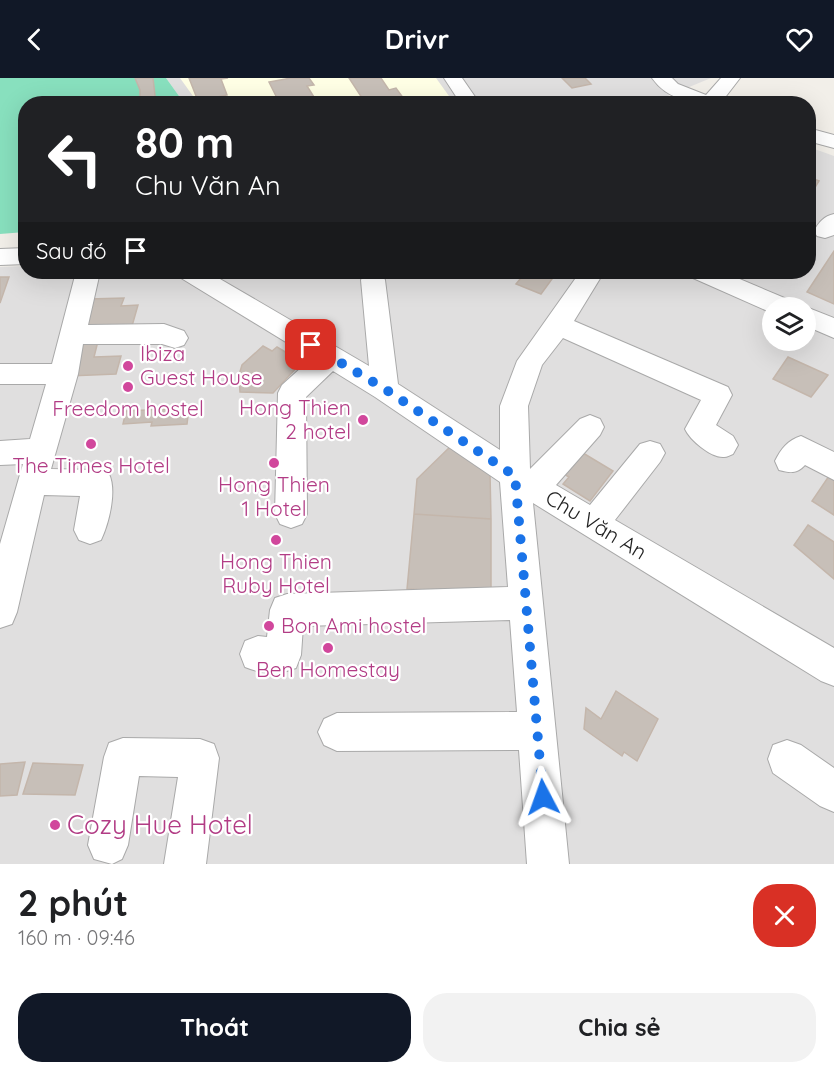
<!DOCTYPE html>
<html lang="vi">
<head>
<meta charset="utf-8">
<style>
  :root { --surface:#fff; --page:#f2f2f2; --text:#202124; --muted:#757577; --accent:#111827 }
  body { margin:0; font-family:Quicksand,sans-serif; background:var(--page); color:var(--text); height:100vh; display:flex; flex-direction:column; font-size:22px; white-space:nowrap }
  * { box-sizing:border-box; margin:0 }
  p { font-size:20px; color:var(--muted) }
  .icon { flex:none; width:33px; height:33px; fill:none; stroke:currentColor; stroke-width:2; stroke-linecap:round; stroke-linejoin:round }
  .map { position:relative; height:786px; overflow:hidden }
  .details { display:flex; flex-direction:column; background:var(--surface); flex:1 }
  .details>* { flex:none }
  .banner { position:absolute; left:18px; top:18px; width:798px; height:183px; border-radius:24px; box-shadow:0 6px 24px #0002; background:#202124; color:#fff; overflow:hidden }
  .buttons { position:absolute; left:762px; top:219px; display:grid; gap:12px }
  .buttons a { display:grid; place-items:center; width:54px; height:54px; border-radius:50%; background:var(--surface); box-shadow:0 6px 24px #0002; font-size:30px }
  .pin { position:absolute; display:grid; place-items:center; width:51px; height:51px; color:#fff; margin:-26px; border-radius:12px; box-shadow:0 3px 9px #0006 }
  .me { position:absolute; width:66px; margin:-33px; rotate:356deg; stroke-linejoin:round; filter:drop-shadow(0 0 4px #0008) }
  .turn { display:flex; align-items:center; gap:21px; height:126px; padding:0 18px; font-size:27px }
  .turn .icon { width:78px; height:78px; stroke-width:2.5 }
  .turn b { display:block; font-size:42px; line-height:51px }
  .then { display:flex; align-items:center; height:57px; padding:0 18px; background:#0003; gap:12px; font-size:22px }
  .round { display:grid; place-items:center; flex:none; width:63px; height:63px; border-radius:24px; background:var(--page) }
  .overview { display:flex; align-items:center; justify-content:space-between; height:102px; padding:0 18px }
  h1 { font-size:36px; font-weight:700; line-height:45px }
  .button { display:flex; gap:12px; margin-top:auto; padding:12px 18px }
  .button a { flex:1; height:69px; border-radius:24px; background:var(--accent); color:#fff; font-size:24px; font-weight:700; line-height:69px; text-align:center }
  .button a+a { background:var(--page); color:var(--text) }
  header { display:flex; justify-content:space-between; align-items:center; height:78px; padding:0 18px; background:var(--accent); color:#fff; font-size:27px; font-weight:700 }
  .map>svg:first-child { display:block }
</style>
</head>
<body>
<header><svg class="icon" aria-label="back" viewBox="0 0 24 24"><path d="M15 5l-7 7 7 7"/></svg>Drivr<svg class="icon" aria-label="heart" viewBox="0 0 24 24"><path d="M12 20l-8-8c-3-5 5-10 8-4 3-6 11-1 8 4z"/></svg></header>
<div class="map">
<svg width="834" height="786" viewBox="0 0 834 786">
  <rect width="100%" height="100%" fill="#f2efe9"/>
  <!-- residential -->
  <path fill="#e0dfdf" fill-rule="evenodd" d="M166 0H711L648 26 184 25Z
    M809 69 834 78V786H0V189L25 188 26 194H808ZM772 230H806V262H772Z"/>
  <!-- education -->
  <path fill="#ffffe5" d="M180 0H436L454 25H198Z"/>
  <!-- pitch -->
  <path fill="#88e0be" d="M0 0H166L184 25 26 26 25 154 0 156Z"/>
  <!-- building -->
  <path fill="#c7bfb8" stroke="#c4b6ab" stroke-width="1.5" d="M135 0H153L156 26H140V12Z
    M189 0H228L221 1 227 17 198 23Z
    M291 0H309L314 7 307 8 317 24 324 23 326 26H280L269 4Z
    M349 0H381L389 12 396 10 404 21 384 26H366Z
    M562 0H585L591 6 572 10Z
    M808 99 819 103 811 116 808 115Z
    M834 173V226L807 214Z
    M526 194H546L555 197 541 216 516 206Z
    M0 199H9L0 225Z
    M124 220 121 228 138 227 132 248 80 250 89 221Z
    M98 263 94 279 121 278 116 296 69 298 78 264Z
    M263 268 272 273 277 269 302 284 273 315 240 314 239 297 242 287Z
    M788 279 828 297 811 319 773 301Z
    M189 330 187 346 151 348 152 344 123 346 126 333Z
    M453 366 490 395 491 441 414 436 417 401Z
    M573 369 613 393 590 423 563 406 569 399 559 393Z
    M831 395 834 397V437L812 423Z
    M414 436 491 441V516L407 511Z
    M808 447 834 464V501L794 467Z
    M616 613 658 641 637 683 624 674 622 678 584 651 586 630 601 641Z
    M25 684 17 717 0 718V686Z
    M33 685 83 687 75 717 23 716Z"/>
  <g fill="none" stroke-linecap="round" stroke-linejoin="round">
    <defs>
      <path id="minor" d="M444 0H462L480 26H461Z
        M652 0H672L678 6 706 17 721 0H740L720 26C695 26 668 23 652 0Z
        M808 50 834 57V70L808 63Z
        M834 136V157L825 160 817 158 814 153C819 144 824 138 834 136Z
        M26 170V186L0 187V171Z
        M76 194H100L88 247 164 246 184 253 188 260 184 267 175 270 162 266H83L78 296 51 391 98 392 109 396C117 413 109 445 101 462L90 466 79 462 74 452 80 418 44 417 17 534 12 546 0 550V466L23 386 0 387V363L30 361 46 306H0V286H52Z
        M178 194H208L369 288 361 202 364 196 373 194 382 196 385 202 398 306 500 372V328L517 283 580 194H604L574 243 728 309 732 317 716 347 733 358 738 367 733 376C730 377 727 379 724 379 711 380 690 362 685 351L701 322 563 260 542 287 528 328 530 391 580 341 590 337 600 341 604 349 600 357 556 407 590 427 640 366 650 363 660 366 665 375 660 384 615 442 834 570V608L821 603 533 425 569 786H527L519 672 337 673 324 667 318 654 324 641 337 635 517 634 510 542 303 548 301 577 296 590C279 597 262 596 245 589L240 576 245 563 258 558 267 559 270 532 275 520 287 516 508 509 500 404 375 319 333 293 306 319 307 436 302 446 291 450 280 446 275 436 278 315 282 307 312 280 181 200Z
        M690 194H723L794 224 797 230H772V235L693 200Z
        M806 229 834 240V260L806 248 804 230Z
        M801 358 834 374V402L805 387C797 396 790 395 779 392L775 383C781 371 788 362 801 358Z
        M123 660 200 661 214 666 219 680 206 786H164L178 699 139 698 128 767 122 781 112 786 94 781 88 767 104 679 109 665Z
        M787 662 801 667 834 690V734L820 728 773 695 768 681 773 667Z"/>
    </defs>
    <!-- minor casing -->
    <use href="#minor" stroke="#a9a9a9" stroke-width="2"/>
    <!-- minor -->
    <use href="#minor" fill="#fff" fill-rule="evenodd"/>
  </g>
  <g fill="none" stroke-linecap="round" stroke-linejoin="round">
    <!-- route -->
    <path stroke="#1a73e8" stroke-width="10" stroke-dasharray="0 18" d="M311 267 385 311 515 398 543 719"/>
  </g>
  <!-- markers -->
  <g fill="#d1479c" stroke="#fff" stroke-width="2">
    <circle cx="128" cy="288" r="6"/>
    <circle cx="128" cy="309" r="6"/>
    <circle cx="363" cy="342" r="6"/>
    <circle cx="91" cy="366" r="6"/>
    <circle cx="274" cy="385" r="6"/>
    <circle cx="276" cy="462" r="6"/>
    <circle cx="269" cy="548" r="6"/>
    <circle cx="328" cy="570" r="6"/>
    <circle cx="55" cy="747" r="6"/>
  </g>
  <g text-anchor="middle" stroke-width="4.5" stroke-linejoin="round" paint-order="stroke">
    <!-- hotel labels -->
    <g font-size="21" fill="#b23c85" stroke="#fff">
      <text x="140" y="283" text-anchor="start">Ibiza<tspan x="140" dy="24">Guest House</tspan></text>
      <text x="351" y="337" text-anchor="end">Hong Thien<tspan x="351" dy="24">2 hotel</tspan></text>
      <text x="128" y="338">Freedom hostel</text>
      <text x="91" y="395">The Times Hotel</text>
      <text x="274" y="414">Hong Thien<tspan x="274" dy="24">1 Hotel</tspan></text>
      <text x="276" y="491">Hong Thien<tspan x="276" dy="24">Ruby Hotel</tspan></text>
      <text x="281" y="555" text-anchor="start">Bon Ami hostel</text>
      <text x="328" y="599">Ben Homestay</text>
    </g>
    <!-- street labels -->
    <g font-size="21" fill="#222" stroke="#fff">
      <text transform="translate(596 447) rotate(31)" y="7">Chu Văn An</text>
    </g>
    <!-- near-hotel labels -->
    <g font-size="26" fill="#b23c85" stroke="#fff" text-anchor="start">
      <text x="67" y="756">Cozy Hue Hotel</text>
    </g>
  </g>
</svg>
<div class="buttons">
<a><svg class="icon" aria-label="layers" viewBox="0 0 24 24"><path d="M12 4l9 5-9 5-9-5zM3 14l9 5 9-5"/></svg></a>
</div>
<div class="pin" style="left:311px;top:267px;background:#d93025"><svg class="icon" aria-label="arrive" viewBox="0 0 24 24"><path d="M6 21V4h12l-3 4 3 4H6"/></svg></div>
<svg class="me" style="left:543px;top:719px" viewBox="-20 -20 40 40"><path d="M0-17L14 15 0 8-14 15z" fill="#1a73e8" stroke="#fff" stroke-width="4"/></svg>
<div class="banner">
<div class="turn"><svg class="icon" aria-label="left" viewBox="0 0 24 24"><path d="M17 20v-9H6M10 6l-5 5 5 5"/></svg><div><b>80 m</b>Chu Văn An</div></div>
<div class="then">Sau đó<svg class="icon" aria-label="arrive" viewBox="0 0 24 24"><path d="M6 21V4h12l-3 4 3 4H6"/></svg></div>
</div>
</div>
<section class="details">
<div class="overview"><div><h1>2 phút</h1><p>160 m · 09:46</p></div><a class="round" style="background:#d93025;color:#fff"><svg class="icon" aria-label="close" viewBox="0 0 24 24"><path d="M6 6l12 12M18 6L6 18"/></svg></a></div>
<div class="button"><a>Thoát</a><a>Chia sẻ</a></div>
</section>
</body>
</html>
